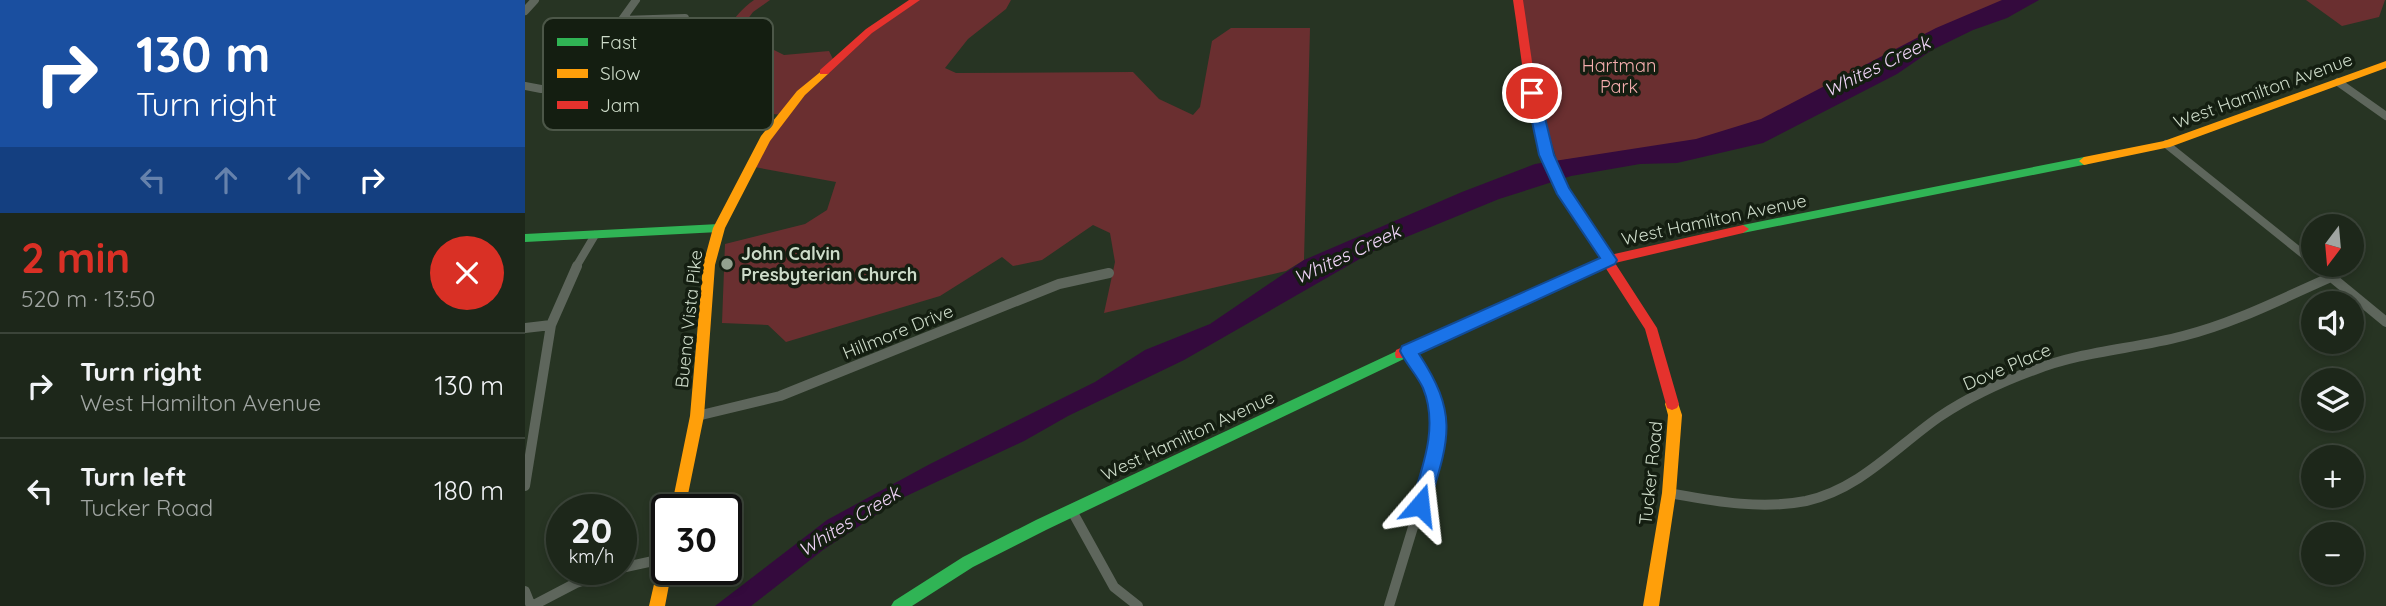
<!DOCTYPE html>
<html lang="en">
<head>
<meta charset="utf-8">
<style>
  :root { --surface:#1d271a; --page:#252f23; --text:#f1f3f6; --muted:#a0a5a2; --line:#3b4439; --accent:#d93025 }
  body { margin:0; font-family:Quicksand,sans-serif; background:var(--page); color:var(--text); height:100vh; display:flex; flex-direction:column; font-size:26px; white-space:nowrap }
  * { box-sizing:border-box; margin:0 }
  p { font-size:23px; color:var(--muted) }
  .icon { flex:none; width:38px; height:38px; fill:none; stroke:currentColor; stroke-width:2; stroke-linecap:round; stroke-linejoin:round }
  .map { position:relative; flex:1; overflow:hidden }
  .drawer { display:flex; flex-direction:column; background:var(--surface); width:525px }
  .drawer>* { flex:none }
  .guide { background:#1a4fa0; color:#fff; overflow:hidden }
  .needle { width:46px; rotate:196deg }
  .fabs { position:absolute; left:1776px; top:214px; display:grid; gap:14px }
  .fabs a { display:grid; place-items:center; width:63px; height:63px; border-radius:50%; background:var(--surface); box-shadow:0 4px 10px #0003,0 0 0 2px var(--line); font-size:35px }
  .speed { position:absolute; left:21px; top:494px; display:flex; gap:14px; font-size:35px; font-weight:700; text-align:center }
  .speed>* { display:grid; place-content:center; width:91px; height:91px; border-radius:50%; background:var(--surface); box-shadow:0 4px 10px #0003,0 0 0 2px var(--line); line-height:1 }
  .speed small { font-size:18px; font-weight:400 }
  .speed .limit { border:4px solid #111; border-radius:10px; background:#fff; color:#111 }
  .pin { position:absolute; display:grid; place-items:center; width:60px; height:60px; color:#fff; margin:-30px; border:4px solid #fff; border-radius:50%; box-shadow:0 2px 7px #0007 }
  .me { position:absolute; width:77px; margin:-38px; rotate:17deg; stroke-linejoin:round; filter:drop-shadow(0 0 5px #0008) }
  .turn { display:flex; align-items:center; gap:24px; height:147px; padding:0 21px; font-size:32px }
  .turn .icon { width:91px; height:91px; stroke-width:2.5 }
  .turn b { display:block; font-size:49px; line-height:60px }
  .lanes { display:flex; align-items:center; height:66px; padding:0 21px; background:#0003; justify-content:center; gap:35px; direction:ltr }
  .lanes .off { opacity:.35 }
  .round { display:grid; place-items:center; flex:none; width:74px; height:74px; border-radius:37px; background:var(--page) }
  .head { display:flex; align-items:center; justify-content:space-between; height:119px; padding:0 21px }
  h1 { font-size:42px; font-weight:800; line-height:52px; color:var(--accent) }
  ul { padding:0; list-style:none }
  li { display:flex; align-items:center; gap:21px; height:105px; padding:0 21px; border-top:2px solid var(--line) }
  li div { flex:1 }
  li b { display:block; font-size:26px }
  li em { font-style:normal }
  main { display:flex; flex:1; min-height:0 }
  .map>svg:first-child { display:block }
</style>
</head>
<body>
<main>
<section class="drawer">
<div class="guide">
<div class="turn"><svg class="icon" aria-label="right" viewBox="0 0 24 24"><path d="M7 20v-9h11M14 6l5 5-5 5"/></svg><div><b>130 m</b>Turn right</div></div>
<div class="lanes"><svg class="icon off" aria-label="left" viewBox="0 0 24 24"><path d="M17 20v-9H6M10 6l-5 5 5 5"/></svg><svg class="icon off" aria-label="ahead" viewBox="0 0 24 24"><path d="M12 20V5M6 11l6-6 6 6"/></svg><svg class="icon off" aria-label="ahead" viewBox="0 0 24 24"><path d="M12 20V5M6 11l6-6 6 6"/></svg><svg class="icon" aria-label="right" viewBox="0 0 24 24"><path d="M7 20v-9h11M14 6l5 5-5 5"/></svg></div>
</div>
<div class="head"><div><h1>2 min</h1><p>520 m · 13:50</p></div><a class="round" style="background:#d93025;color:#fff"><svg class="icon" aria-label="close" viewBox="0 0 24 24"><path d="M6 6l12 12M18 6L6 18"/></svg></a></div>
<ul>
<li><svg class="icon" aria-label="right" viewBox="0 0 24 24"><path d="M7 20v-9h11M14 6l5 5-5 5"/></svg><div><b>Turn right</b><p>West Hamilton Avenue</p></div><em>130 m</em></li>
<li><svg class="icon" aria-label="left" viewBox="0 0 24 24"><path d="M17 20v-9H6M10 6l-5 5 5 5"/></svg><div><b>Turn left</b><p>Tucker Road</p></div><em>180 m</em></li>
</ul>
</section>
<div class="map">
<svg width="1861" height="606" viewBox="0 0 1861 606">
  <rect width="100%" height="100%" fill="#273423"/>
  <!-- green -->
  <path fill="#6a2f30" d="M229 0H245L228 12 216 28 235 43 259 55 304 51 309 61 390 0H486L481 9 443 39 420 68 431 73 608 72 634 99 668 115 675 107 687 41 706 28H785L779 260 761 271 579 313 590 262 585 233 568 225 517 260 488 266 477 257 415 296 261 342 243 325 197 323 200 244 280 224 302 210 311 182 224 166 258 115 203 110C196 66 188 29 229 0Z
    M997 0H1494L1327 85 1185 139 1032 161 1010 86Z
    M1781 0H1860L1854 17 1817 26Z"/>
  <!-- water -->
  <path fill="#340a3d" d="M1477 0H1514L1482 18 1448 30 1407 50 1372 74 1238 143 1152 163 1115 164 1046 176 974 199 852 249 659 360 543 416 499 441 375 499 298 550 226 606H190L302 520 405 464 570 382 620 350 685 324 779 260 937 192 1010 164 1171 139 1236 119 1411 28Z"/>
  <g fill="none" stroke-linecap="round" stroke-linejoin="round">
    <!-- street-far1 -->
    <path stroke="#5e665c" stroke-width="8" d="M0 11 10 0
      M97 20 160 18
      M1813 82 1861 116
      M0 86 16 89 133 84
      M48 88 111 0
      M1641 144 1788 262
      M1791 264 1795 267
      M51 267 70 235"/>
    <!-- street -->
    <path stroke="#5e665c" stroke-width="10" d="M1793 266 1861 322
      M0 328 26 325
      M172 416 255 396 534 284 584 273
      M0 486 26 325 52 266
      M1144 493C1189 501 1235 510 1281 501 1335 489 1371 447 1414 417 1444 397 1476 382 1509 370 1557 351 1609 349 1658 336 1710 323 1758 298 1806 277
      M547 511 589 587 613 606
      M96 568 142 558
      M0 591 6 606
      M7 606 51 583 93 569
      M864 606 910 455 914 421 906 386 883 351"/>
    <!-- fast -->
    <path fill="#30b455" fill-rule="evenodd" d="M1559 157 1563 158 1564 161 1563 164 1218 233 1212 229 1218 225Z
      M194 224 200 228 194 232 0 242V234Z
      M876 349 881 350 882 354 881 358 521 530 448 567 387 606H366L369 601 438 557 511 520Z"/>
    <!-- slow -->
    <path fill="#ff9f0a" fill-rule="evenodd" d="M1861 61V68L1645 147 1559 165 1554 161 1559 157 1639 141Z
      M299 69 304 72 303 74 280 95 245 141 200 228 190 265 179 416 160 509H146L165 416 178 265 188 228 236 136 272 91Z
      M1147 398 1152 400 1157 415 1151 493 1134 606H1118L1137 493 1143 415 1140 404 1142 400Z
      M142 551V569H147L140 606H124L135 558 137 553Z"/>
    <!-- jam -->
    <path fill="#e5322d" fill-rule="evenodd" d="M384 0H395L347 33 303 74H295V70L341 29Z
      M988 0H998C1008 63 1013 130 1042 188 1053 211 1071 233 1085 255L1218 225 1224 229 1218 233 1090 263 1132 328 1154 404 1152 408 1147 410 1142 408 1120 329 1080 267 881 358H871L870 354 871 350 1075 259C1054 225 1030 193 1017 155 1000 106 996 51 988 0Z"/>
  </g>
  <!-- route -->
  <path fill="#1a73e8" stroke="#114b97" stroke-width="2" d="M1007 89 1014 93 1029 155 1044 188 1092 260 1090 264 894 354C934 415 924 439 904 505L901 511 895 514 888 511 886 505C897 468 914 427 898 388 892 375 881 364 875 351L877 346 1075 258 1032 194 1014 155 1001 93Z"/>
  <!-- markers -->
  <circle fill="#93a18f" stroke="#141e11" stroke-width="2.5" cx="202" cy="264" r="7"/>
  <g text-anchor="middle" stroke-width="7" stroke-linejoin="round" paint-order="stroke">
    <!-- park labels -->
    <g font-size="18" fill="#f3adad" stroke="#141e11">
      <text x="1094" y="72">Hartman<tspan x="1094" dy="21">Park</tspan></text>
    </g>
    <!-- street labels -->
    <g font-size="18" fill="#cddbc9" stroke="#141e11">
      <text transform="translate(1738 91) rotate(-20)" y="6">West Hamilton Avenue</text>
      <text transform="translate(1189 220) rotate(-12)" y="6">West Hamilton Avenue</text>
      <text transform="translate(164 319) rotate(-84)" y="6">Buena Vista Pike</text>
      <text transform="translate(373 332) rotate(-22)" y="6">Hillmore Drive</text>
      <text transform="translate(1482 367) rotate(-23)" y="6">Dove Place</text>
      <text transform="translate(663 436) rotate(-25)" y="6">West Hamilton Avenue</text>
      <text transform="translate(1126 473) rotate(-84)" y="6">Tucker Road</text>
    </g>
    <!-- poi labels -->
    <g font-size="18" font-weight="bold" fill="#cddbc9" stroke="#141e11" text-anchor="start">
      <text x="216" y="260">John Calvin<tspan x="216" dy="21">Presbyterian Church</tspan></text>
    </g>
    <!-- water labels -->
    <g font-size="19" font-style="italic" fill="#f0d4f7" stroke="#141e11">
      <text transform="translate(1352 66) rotate(-26)" y="7">Whites Creek</text>
      <text transform="translate(822 254) rotate(-25)" y="7">Whites Creek</text>
      <text transform="translate(324 521) rotate(-32)" y="7">Whites Creek</text>
    </g>
  </g>
  <!-- legend -->
  <rect x="18" y="18" width="230" height="112" rx="10" fill="#141e11" stroke="#4c5748" stroke-width="2"/>
  <rect x="32" y="38" width="31" height="8" fill="#30b455"/>
  <rect x="32" y="69" width="31" height="9" fill="#ff9f0a"/>
  <rect x="32" y="101" width="31" height="8" fill="#e5322d"/>
  <g font-size="19" fill="#cddbc9">
    <text x="75" y="49">Fast</text>
    <text x="75" y="80">Slow</text>
    <text x="75" y="112">Jam</text>
  </g>
</svg>
<div class="fabs">
<a><svg class="needle" viewBox="-14 -14 28 28"><path d="M0-13l5 13h-10z" fill="#e53935"/><path d="M0 13l5-13h-10z" fill="#a0a5a2"/></svg></a>
<a><svg class="icon" aria-label="sound" viewBox="0 0 24 24"><path d="M4 9h4l5-4v14l-5-4H4zM17 9q2 3 0 6"/></svg></a>
<a><svg class="icon" aria-label="layers" viewBox="0 0 24 24"><path d="M12 4l9 5-9 5-9-5zM3 14l9 5 9-5"/></svg></a>
<a>+</a>
<a>−</a>
</div>
<div class="speed"><div>20<small>km/h</small></div><div class="limit">30</div></div>
<div class="pin" style="left:1007px;top:93px;background:#d93025"><svg class="icon" aria-label="arrive" viewBox="0 0 24 24"><path d="M6 21V4h12l-3 4 3 4H6"/></svg></div>
<svg class="me" style="left:895px;top:505px" viewBox="-20 -20 40 40"><path d="M0-17L14 15 0 8-14 15z" fill="#1a73e8" stroke="#fff" stroke-width="4"/></svg>
</div>
</main>
</body>
</html>
